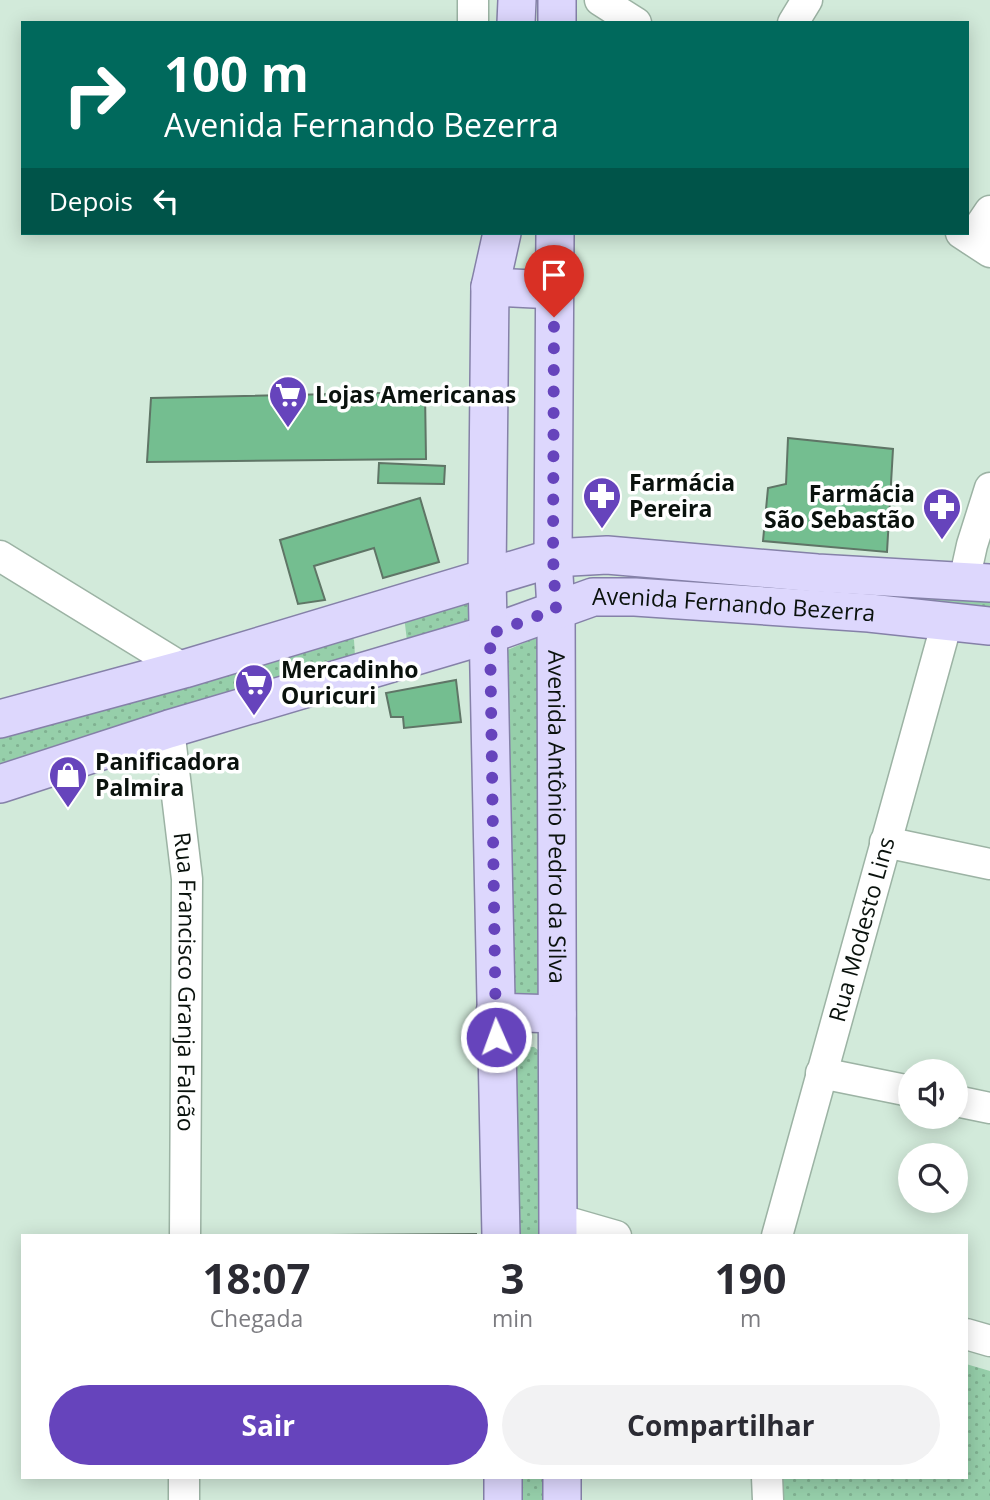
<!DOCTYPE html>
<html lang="pt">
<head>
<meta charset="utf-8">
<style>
  :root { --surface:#fff; --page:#f2f2f3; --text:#2b2b33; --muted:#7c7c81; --accent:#6644bc }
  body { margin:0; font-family:"Open Sans",sans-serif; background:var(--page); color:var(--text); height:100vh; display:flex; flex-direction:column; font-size:26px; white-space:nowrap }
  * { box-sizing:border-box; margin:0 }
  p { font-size:23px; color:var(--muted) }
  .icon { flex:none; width:38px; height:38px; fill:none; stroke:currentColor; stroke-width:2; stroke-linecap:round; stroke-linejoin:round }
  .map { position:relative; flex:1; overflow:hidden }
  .sheet { position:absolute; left:21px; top:1234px; width:947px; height:245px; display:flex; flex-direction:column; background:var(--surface); border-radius:0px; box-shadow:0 4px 18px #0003 }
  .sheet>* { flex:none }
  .top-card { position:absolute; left:21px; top:21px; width:948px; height:214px; border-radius:0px; box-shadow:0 4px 18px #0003; background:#00695c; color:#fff; overflow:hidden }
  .tools { position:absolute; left:898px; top:1059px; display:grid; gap:14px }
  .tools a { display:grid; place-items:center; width:70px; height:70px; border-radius:50%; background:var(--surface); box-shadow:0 4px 18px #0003; font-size:35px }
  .pin { position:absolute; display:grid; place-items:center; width:60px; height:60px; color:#fff; margin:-72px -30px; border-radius:50% 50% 50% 0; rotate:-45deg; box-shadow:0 0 7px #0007 }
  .pin .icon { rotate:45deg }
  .me { position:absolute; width:77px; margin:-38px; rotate:358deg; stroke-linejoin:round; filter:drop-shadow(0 0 5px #0008) }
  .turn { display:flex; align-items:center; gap:24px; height:147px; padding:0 28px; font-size:32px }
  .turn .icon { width:91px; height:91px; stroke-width:2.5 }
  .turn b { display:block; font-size:49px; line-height:60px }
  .then { display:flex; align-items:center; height:66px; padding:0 28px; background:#0003; gap:14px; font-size:26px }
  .eta { display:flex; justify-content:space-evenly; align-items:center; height:119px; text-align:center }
  .eta b { font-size:42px; font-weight:700; line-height:49px }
  .action { display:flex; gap:14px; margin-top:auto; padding:14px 28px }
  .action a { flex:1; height:80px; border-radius:42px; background:var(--accent); color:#fff; font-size:28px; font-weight:700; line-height:80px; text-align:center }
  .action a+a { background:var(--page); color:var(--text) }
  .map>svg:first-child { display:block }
</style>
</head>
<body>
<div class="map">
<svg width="990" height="1500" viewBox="0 0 990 1500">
  <defs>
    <pattern id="park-dots" width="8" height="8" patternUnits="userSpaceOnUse" patternTransform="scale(1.75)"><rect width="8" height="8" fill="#96cfaa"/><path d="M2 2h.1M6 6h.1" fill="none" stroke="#80b191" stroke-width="1.8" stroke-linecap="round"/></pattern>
  </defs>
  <rect width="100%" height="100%" fill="#d2eada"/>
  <!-- park -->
  <path fill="url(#park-dots)" d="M885 586 990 595V617L883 607Z
    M472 595 476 624 408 649 404 616Z
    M349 633 354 640 355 656 0 769V731Z
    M540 636 539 1000 509 999 505 651Z
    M524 1047H534L542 1053 547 1235H511L510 1061 516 1051Z
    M966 1364 990 1371V1500H778V1477H966Z
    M513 1477H548V1500H513Z"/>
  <!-- building -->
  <path fill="#74be90" stroke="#5f7566" stroke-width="2" d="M425 392 426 459 147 462 151 398Z
    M788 438 893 449 887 552 763 541 768 488 786 484Z
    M379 463 445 466 444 484 378 483Z
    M420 498 439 562 383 578 374 548 314 566 325 600 298 604 280 540Z
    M456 680 461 722 404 728 403 717H391L386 693Z
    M476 1234V1236L329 1235Z"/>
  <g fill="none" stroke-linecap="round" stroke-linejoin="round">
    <defs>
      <g id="minor">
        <path d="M600 0 636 23"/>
        <path d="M473 23V0"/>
        <path d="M793 23 807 0"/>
        <path d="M961 233 990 252"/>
        <path d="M971 239 990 211"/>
        <path d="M0 556 184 669"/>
        <path d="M964 581 972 545 990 488"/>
        <path id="s1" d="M169 729 187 879 185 1236"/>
        <path d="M885 842 990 864"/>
        <path d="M821 1073 910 1091"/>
        <path d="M956 1101 990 1108"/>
        <path d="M557 1219 616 1236"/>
        <path id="s2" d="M777 1236 947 622"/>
        <path d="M966 1334 990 1341"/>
        <path d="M767 1477 768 1500"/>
        <path d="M184 1500V1477"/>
      </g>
      <g id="major">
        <path d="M516 23 517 0"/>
        <path d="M557 23V0"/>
        <path id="s3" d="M555 233 553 558 556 609 558 1236"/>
        <path d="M490 287 554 290"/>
        <path d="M0 719 184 669 553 558 607 555 817 573 990 583"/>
        <path id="s4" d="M0 784 169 729 490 634 593 597H635L869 613 990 626"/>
        <path d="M495 1012 557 1014"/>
        <path d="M501 1236 487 577 490 287 502 233"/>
        <path d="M562 1477V1500"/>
        <path d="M503 1500V1477"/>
      </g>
    </defs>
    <!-- minor casing -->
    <use href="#minor" stroke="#9cb3a4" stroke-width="33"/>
    <!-- major casing -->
    <use href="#major" stroke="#8581a8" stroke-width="40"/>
    <!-- minor -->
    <use href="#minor" stroke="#fff" stroke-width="30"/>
    <!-- major -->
    <use href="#major" stroke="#ddd7fd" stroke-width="37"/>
  </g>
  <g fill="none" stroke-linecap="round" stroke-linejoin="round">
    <!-- route -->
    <path stroke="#6644bc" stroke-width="12" stroke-dasharray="0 21.6" d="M496 1037 490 634 556 609 553 558 554 317"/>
  </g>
  <!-- icons -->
  <defs>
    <symbol id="supermarket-pin" viewBox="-11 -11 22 30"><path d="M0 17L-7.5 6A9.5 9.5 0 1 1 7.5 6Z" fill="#6644bc" stroke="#fff"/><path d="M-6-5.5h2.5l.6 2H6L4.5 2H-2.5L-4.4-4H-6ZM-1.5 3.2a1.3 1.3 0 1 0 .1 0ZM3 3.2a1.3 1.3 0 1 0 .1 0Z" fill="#fff"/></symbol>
    <symbol id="pharmacy-pin" viewBox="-11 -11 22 30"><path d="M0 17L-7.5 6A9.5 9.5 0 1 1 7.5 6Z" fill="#6644bc" stroke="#fff"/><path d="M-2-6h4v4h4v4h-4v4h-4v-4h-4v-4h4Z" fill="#fff"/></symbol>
    <symbol id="shop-pin" viewBox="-11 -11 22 30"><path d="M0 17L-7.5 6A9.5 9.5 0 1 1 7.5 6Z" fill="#6644bc" stroke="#fff"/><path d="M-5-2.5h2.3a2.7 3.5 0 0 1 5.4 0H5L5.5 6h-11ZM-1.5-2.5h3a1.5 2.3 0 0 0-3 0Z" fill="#fff"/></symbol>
  </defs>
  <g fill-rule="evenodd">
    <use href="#supermarket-pin" x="266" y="373" width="44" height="60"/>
    <use href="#pharmacy-pin" x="580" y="474" width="44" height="60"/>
    <use href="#pharmacy-pin" x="920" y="485" width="44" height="60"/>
    <use href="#supermarket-pin" x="232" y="661" width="44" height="60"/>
    <use href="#shop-pin" x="46" y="753" width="44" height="60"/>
  </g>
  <g text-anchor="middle" stroke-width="7" stroke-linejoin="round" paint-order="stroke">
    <!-- poi labels -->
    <g font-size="23" font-weight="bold" fill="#0a120d" stroke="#fff" text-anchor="start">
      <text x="315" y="403">Lojas Americanas</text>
      <text x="629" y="491">Farmácia<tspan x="629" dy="26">Pereira</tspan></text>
      <text x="915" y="502" text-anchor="end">Farmácia<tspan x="915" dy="26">São Sebastão</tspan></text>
      <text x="281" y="678">Mercadinho<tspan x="281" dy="26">Ouricuri</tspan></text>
      <text x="95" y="770">Panificadora<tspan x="95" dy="26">Palmira</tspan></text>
    </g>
    <!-- street labels -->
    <g font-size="23" fill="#0a120d" stroke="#fff">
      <text dy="8" stroke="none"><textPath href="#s4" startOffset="763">Avenida Fernando Bezerra</textPath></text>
      <text dy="8" stroke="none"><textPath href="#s3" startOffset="584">Avenida Antônio Pedro da Silva</textPath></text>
      <text dy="8" stroke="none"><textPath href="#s2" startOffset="318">Rua Modesto Lins</textPath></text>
      <text dy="8" stroke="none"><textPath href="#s1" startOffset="254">Rua Francisco Granja Falcão</textPath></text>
    </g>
  </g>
</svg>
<div class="tools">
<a><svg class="icon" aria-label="sound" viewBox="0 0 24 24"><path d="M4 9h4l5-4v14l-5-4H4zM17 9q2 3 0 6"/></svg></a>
<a><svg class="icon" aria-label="search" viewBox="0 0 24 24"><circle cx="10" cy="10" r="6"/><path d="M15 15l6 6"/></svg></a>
</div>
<div class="pin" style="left:554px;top:317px;background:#d93025"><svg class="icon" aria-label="arrive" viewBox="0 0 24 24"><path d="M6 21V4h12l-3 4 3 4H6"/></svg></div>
<svg class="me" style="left:496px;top:1037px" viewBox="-20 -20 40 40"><circle r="17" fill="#6644bc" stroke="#fff" stroke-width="3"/><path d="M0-11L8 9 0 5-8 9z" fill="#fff"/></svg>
<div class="top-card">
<div class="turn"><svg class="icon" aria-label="right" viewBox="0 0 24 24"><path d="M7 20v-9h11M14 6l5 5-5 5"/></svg><div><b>100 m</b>Avenida Fernando Bezerra</div></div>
<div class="then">Depois<svg class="icon" aria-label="left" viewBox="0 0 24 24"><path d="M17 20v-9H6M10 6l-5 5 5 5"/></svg></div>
</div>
<section class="sheet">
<div class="eta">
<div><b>18:07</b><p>Chegada</p></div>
<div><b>3</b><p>min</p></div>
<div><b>190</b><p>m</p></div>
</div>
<div class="action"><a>Sair</a><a>Compartilhar</a></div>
</section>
</div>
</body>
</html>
